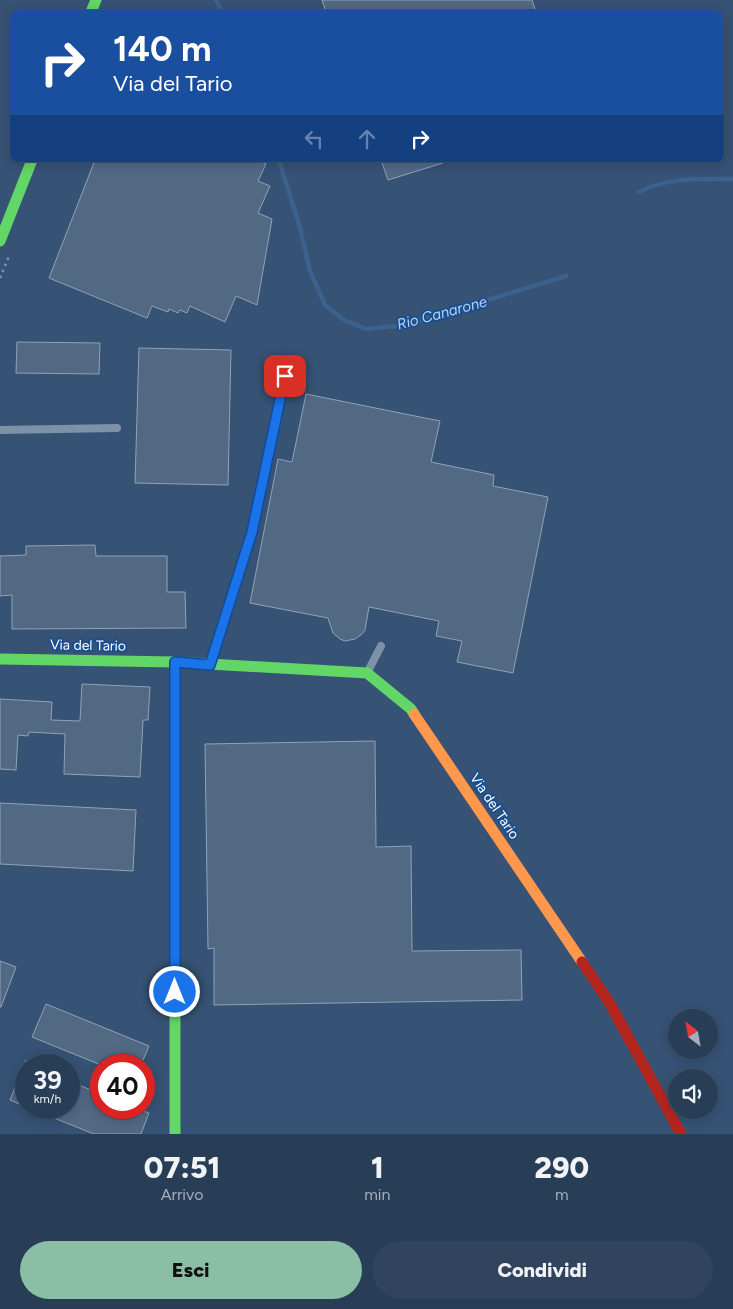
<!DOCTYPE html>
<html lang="it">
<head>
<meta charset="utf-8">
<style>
  :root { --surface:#283e57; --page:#30455d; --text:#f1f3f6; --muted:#a5aeba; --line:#44576d; --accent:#8abfa5 }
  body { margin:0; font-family:Figtree,sans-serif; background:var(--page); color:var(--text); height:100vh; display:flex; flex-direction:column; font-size:19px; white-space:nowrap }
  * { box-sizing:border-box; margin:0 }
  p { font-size:16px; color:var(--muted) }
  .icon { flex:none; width:28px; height:28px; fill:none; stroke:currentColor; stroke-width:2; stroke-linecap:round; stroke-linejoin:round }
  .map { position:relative; height:1134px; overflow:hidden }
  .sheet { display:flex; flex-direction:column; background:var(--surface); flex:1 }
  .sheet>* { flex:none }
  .hud { position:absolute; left:10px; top:10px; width:714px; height:152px; border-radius:8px; box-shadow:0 2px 12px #0003,0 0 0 1px var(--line); background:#1a4fa0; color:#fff; overflow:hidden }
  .needle { width:32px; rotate:329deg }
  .controls { position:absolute; left:668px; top:1009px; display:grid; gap:10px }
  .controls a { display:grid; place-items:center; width:50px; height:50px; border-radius:50%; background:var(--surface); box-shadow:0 2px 12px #0003,0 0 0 1px var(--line); font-size:25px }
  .speed { position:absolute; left:15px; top:1054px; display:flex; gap:10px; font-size:25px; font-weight:700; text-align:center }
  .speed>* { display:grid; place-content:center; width:65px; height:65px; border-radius:50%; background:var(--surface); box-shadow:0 2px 12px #0003,0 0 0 1px var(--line); line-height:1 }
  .speed small { font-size:12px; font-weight:400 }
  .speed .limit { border:8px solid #d22; background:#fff; color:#111 }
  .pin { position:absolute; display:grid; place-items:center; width:42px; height:42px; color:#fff; margin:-21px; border-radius:10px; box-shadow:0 2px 8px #0006 }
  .me { position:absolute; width:55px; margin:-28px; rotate:0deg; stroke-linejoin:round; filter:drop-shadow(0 0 4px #0008) }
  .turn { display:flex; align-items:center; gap:18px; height:105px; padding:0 20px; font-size:22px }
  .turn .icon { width:65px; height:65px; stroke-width:2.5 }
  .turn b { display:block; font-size:35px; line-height:42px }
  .lanes { display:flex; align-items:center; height:48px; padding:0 20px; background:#0003; justify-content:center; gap:25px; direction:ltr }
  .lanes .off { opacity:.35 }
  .eta { display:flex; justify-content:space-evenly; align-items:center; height:85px; text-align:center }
  .eta b { font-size:30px; font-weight:800; line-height:35px }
  .cta { display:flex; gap:10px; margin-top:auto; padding:10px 20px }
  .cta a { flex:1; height:58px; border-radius:30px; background:var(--accent); color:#111; font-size:20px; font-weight:800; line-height:58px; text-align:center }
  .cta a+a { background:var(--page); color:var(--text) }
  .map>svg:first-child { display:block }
</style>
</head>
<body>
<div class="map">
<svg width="733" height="1134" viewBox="0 0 733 1134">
  <rect width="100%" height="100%" fill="#365274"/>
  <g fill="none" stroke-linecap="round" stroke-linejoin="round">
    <!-- stream -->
    <path stroke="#3b618d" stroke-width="4.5" d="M216 0 222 12
      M279 160 300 228 310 271 325 305 344 320 366 329 406 325 566 276
      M639 192C667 177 702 179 733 179"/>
  </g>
  <!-- building -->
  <path fill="#526984" stroke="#92a2b6" d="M322 0H532L536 12H326Z
    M95 160H257L266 164 258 181 270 186 258 213 272 219 257 305 236 296 225 322 190 306 187 313 180 310 178 313 169 309 168 312 152 306 147 318 49 278Z
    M381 160H442L443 163 388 180Z
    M17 342 100 343 99 374 16 373Z
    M139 348 231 350 228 485 135 483Z
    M306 394 440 421 431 462 494 475 493 486 548 497 513 673 457 662 462 641 436 636 439 621 369 607 365 630 362 634 355 639 345 641 340 639 333 633 328 618 250 603 278 459 292 462Z
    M95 545 96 556H167V592H185L186 628 12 629V595L0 596V556L26 555V546Z
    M82 684 150 687 148 720H143L140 777 64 774 65 734 29 732 28 736 18 735 16 770 0 769V699L52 702 51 720 80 721Z
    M375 741 376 847 411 846 412 951 521 950 522 1000 214 1005V948L208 949 205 744Z
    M0 803 136 810 133 871 0 864Z
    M0 961 16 967 1 1007H0Z
    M46 1004 149 1046 141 1065H101L32 1037Z
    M26 1060V1107L10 1100Z
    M69 1081 101 1094V1108H135L149 1113 141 1134H94L29 1108H69Z"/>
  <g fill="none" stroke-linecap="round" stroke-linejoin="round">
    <!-- path -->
    <path stroke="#7d92a8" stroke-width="2.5" stroke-dasharray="2.5 4" stroke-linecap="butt" d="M0 278 9 256"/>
    <!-- lane -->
    <path stroke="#7d92a8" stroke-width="8" d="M0 430 117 428
      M211 663 252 532 285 377
      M367 673 381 646"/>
    <!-- fast -->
    <path stroke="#63d668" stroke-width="11" d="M91 12 96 0
      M0 241 32 160
      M0 659 175 662 367 673 411 709 414 714
      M175 662V1134"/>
    <!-- slow -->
    <path stroke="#ff974d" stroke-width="11" d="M414 714 582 962"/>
    <!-- jam -->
    <path stroke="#b3261e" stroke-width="11" d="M582 962 609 1002 681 1134"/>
  </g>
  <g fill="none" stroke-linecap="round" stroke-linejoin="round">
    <defs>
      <path id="route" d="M175 992V662L210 665 252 532 285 376"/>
    </defs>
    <!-- route casing -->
    <use href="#route" stroke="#114b97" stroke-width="12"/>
    <!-- route -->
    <use href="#route" stroke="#1a73e8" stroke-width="9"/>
  </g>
  <g text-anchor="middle" stroke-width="4" stroke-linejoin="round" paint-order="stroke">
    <!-- street labels -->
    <g font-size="14" fill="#fff" stroke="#1b4f8f">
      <text transform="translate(88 645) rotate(1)" y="5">Via del Tario</text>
      <text transform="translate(495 806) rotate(56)" y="5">Via del Tario</text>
    </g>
    <!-- water labels -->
    <g font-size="15" font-style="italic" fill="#b5d3f5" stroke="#1b4f8f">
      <text transform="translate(442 313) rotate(-15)" y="5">Rio Canarone</text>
    </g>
  </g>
</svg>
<div class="controls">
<a><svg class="needle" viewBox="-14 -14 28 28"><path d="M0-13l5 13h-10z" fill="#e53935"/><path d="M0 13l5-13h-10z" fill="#a5aeba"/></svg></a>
<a><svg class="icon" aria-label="sound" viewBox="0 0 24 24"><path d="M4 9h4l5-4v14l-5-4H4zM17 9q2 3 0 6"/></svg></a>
</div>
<div class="speed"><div>39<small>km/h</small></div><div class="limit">40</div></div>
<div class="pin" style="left:285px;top:376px;background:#d93025"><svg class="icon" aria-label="arrive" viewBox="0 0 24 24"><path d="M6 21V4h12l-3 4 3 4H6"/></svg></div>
<svg class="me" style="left:175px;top:992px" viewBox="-20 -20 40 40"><circle r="17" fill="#1a73e8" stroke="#fff" stroke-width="3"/><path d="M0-11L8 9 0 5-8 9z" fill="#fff"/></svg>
<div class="hud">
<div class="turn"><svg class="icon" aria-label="right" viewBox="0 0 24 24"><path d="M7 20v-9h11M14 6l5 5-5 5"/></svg><div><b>140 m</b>Via del Tario</div></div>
<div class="lanes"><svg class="icon off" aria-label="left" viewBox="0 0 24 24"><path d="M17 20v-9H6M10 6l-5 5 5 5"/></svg><svg class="icon off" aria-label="ahead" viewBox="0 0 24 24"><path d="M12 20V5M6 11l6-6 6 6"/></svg><svg class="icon" aria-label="right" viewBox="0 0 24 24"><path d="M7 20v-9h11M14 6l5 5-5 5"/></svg></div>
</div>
</div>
<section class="sheet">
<div class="eta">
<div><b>07:51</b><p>Arrivo</p></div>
<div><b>1</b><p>min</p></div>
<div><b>290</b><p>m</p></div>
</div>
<div class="cta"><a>Esci</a><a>Condividi</a></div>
</section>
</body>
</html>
